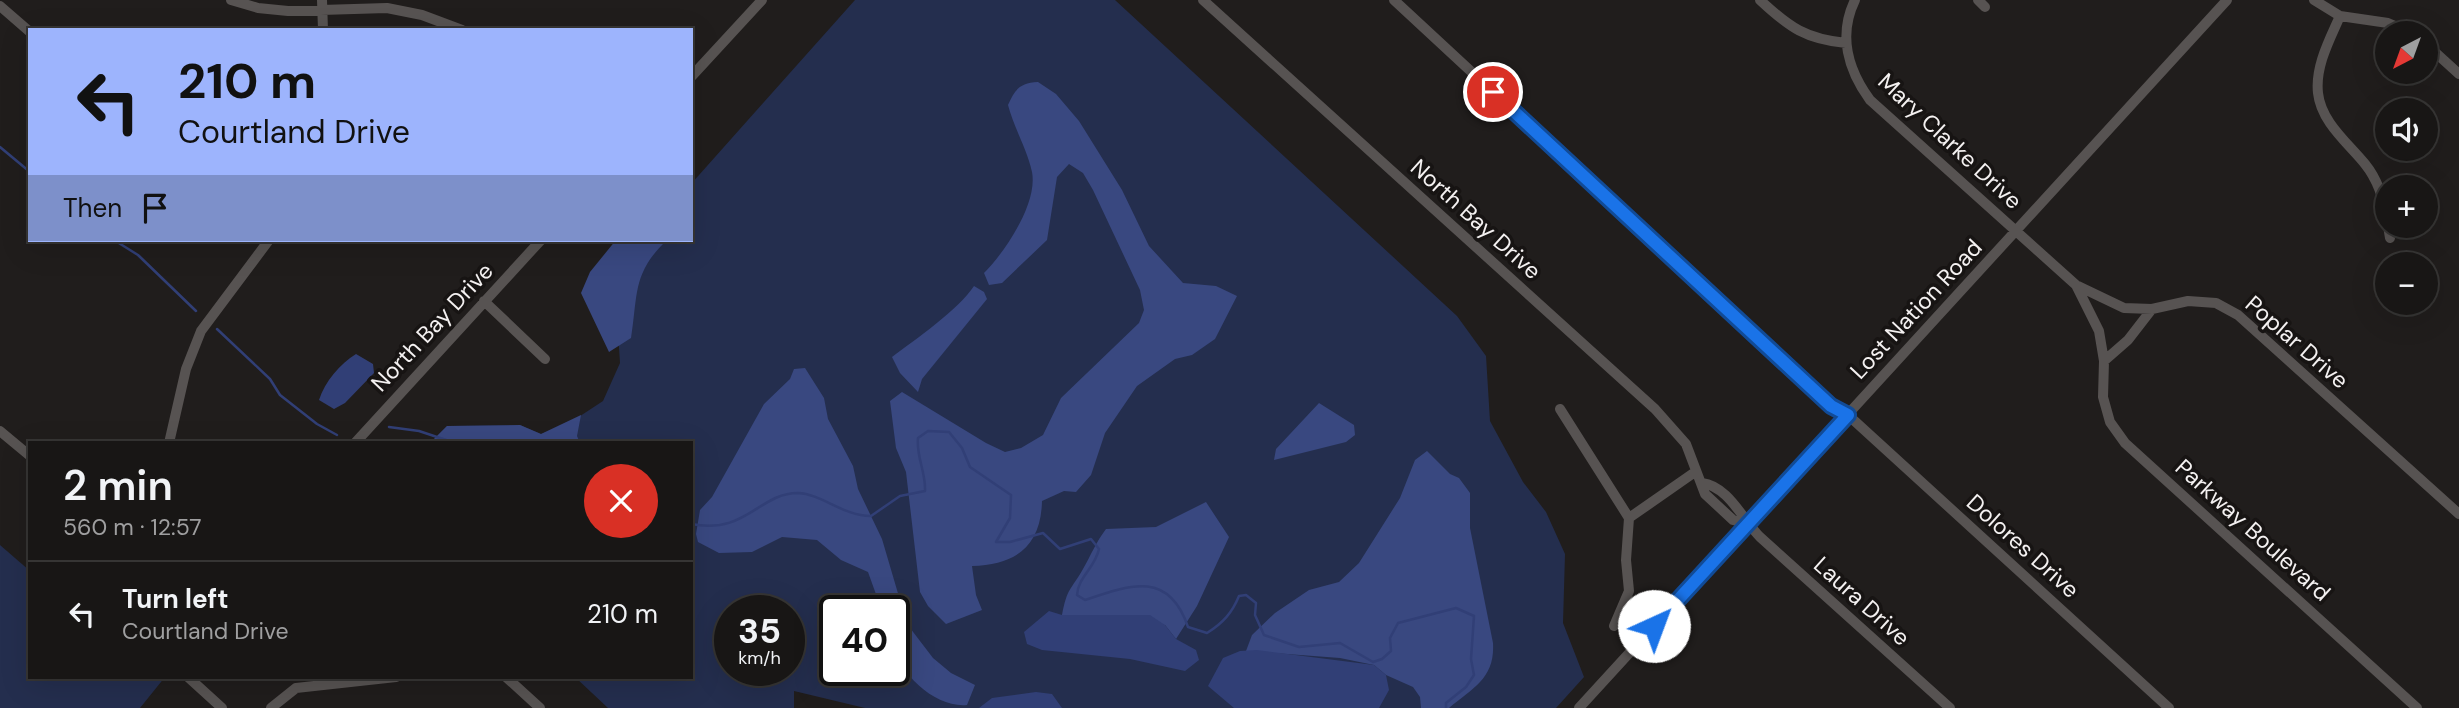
<!DOCTYPE html>
<html lang="en">
<head>
<meta charset="utf-8">
<style>
  :root { --surface:#181615; --page:#211f1e; --text:#f1f3f6; --muted:#9f9fa0; --line:#363534 }
  body { margin:0; font-family:"DM Sans",sans-serif; background:var(--page); color:var(--text); height:100vh; display:flex; flex-direction:column; font-size:26px; white-space:nowrap }
  * { box-sizing:border-box; margin:0 }
  p { font-size:23px; color:var(--muted) }
  .icon { flex:none; width:38px; height:38px; fill:none; stroke:currentColor; stroke-width:2; stroke-linecap:round; stroke-linejoin:round }
  .map { position:relative; flex:1; overflow:hidden }
  .drawer { position:absolute; left:28px; top:441px; width:665px; height:238px; display:flex; flex-direction:column; background:var(--surface); border-radius:0px; box-shadow:0 7px 28px #0002,0 0 0 2px var(--line) }
  .drawer>* { flex:none }
  .banner { position:absolute; left:28px; top:28px; width:665px; height:214px; border-radius:0px; box-shadow:0 7px 28px #0002,0 0 0 2px var(--line); background:#9db4fd; color:#111; overflow:hidden }
  .needle { width:46px; rotate:221deg }
  .fabs { position:absolute; left:2375px; top:21px; display:grid; gap:14px }
  .fabs a { display:grid; place-items:center; width:63px; height:63px; border-radius:50%; background:var(--surface); box-shadow:0 7px 28px #0002,0 0 0 2px var(--line); font-size:35px }
  .speed { position:absolute; left:714px; top:595px; display:flex; gap:14px; font-size:35px; font-weight:700; text-align:center }
  .speed>* { display:grid; place-content:center; width:91px; height:91px; border-radius:50%; background:var(--surface); box-shadow:0 7px 28px #0002,0 0 0 2px var(--line); line-height:1 }
  .speed small { font-size:18px; font-weight:400 }
  .speed .limit { border:4px solid #111; border-radius:10px; background:#fff; color:#111 }
  .pin { position:absolute; display:grid; place-items:center; width:60px; height:60px; color:#fff; margin:-30px; border:4px solid #fff; border-radius:50%; box-shadow:0 2px 7px #0007 }
  .me { position:absolute; width:77px; margin:-38px; rotate:43deg; stroke-linejoin:round; filter:drop-shadow(0 0 5px #0008) }
  .turn { display:flex; align-items:center; gap:24px; height:147px; padding:0 35px; font-size:32px }
  .turn .icon { width:91px; height:91px; stroke-width:2.5 }
  .turn b { display:block; font-size:49px; line-height:60px }
  .then { display:flex; align-items:center; height:66px; padding:0 35px; background:#0003; gap:14px; font-size:26px }
  .round { display:grid; place-items:center; flex:none; width:74px; height:74px; border-radius:37px; background:var(--page) }
  .summary { display:flex; align-items:center; justify-content:space-between; height:119px; padding:0 35px }
  h1 { font-size:42px; font-weight:600; line-height:52px }
  ul { padding:0; list-style:none }
  li { display:flex; align-items:center; gap:21px; height:105px; padding:0 35px; border-top:2px solid var(--line) }
  li div { flex:1 }
  li b { display:block; font-size:26px }
  li em { font-style:normal }
  .map>svg:first-child { display:block }
</style>
</head>
<body>
<div class="map">
<svg width="2459" height="708" viewBox="0 0 2459 708">
  <rect width="100%" height="100%" fill="#201d1c"/>
  <!-- green -->
  <path fill="#242e4e" fill-rule="evenodd" d="M855 0H1115L1457 316 1486 356 1490 421 1523 482 1546 512 1565 554 1563 623 1584 677 1556 708H865L794 691V708H608L575 677H691V443H430L447 426 520 425 541 434 568 424 603 401 620 363 618 332 641 240H691V184ZM730 611H789V670H730ZM835 611H894V670H835Z
    M0 545 30 571V677H165L140 708H0Z"/>
  <!-- forest -->
  <path fill="#394880" d="M1038 82 1056 94 1079 121 1122 190 1149 246 1183 283 1216 286 1237 296 1215 339 1192 355 1175 359 1137 386 1105 433 1091 475 1076 492 1064 491 1042 501C1041 546 1016 565 972 566L976 595 982 610 946 624 928 606 920 592 906 472 896 448 890 401 902 392 986 443 1005 452 1021 448 1043 435 1061 398 1139 323 1144 310 1140 290 1093 190 1083 173 1069 164 1057 177 1047 240 1002 283 989 285 984 273C1005 252 1038 203 1032 172 1027 149 1014 128 1008 105 1015 89 1020 83 1038 82Z
    M616 240H667C632 273 638 295 631 338L609 352 581 293 590 272Z
    M974 286 984 292 987 299 922 379 918 392 900 373 892 357C916 339 958 310 974 286Z
    M805 368 824 398 828 419 853 466 858 489 882 539 907 624 933 658 951 673 975 685 967 705C936 708 898 674 894 644 893 633 894 621 894 611H882L868 572 841 560 817 540 782 537 752 552 719 553 698 542 696 534 700 510 712 497 764 404 790 379 794 369Z
    M1319 403 1354 425 1355 435 1346 442 1274 460 1276 449Z
    M581 415 577 436 580 443H430L447 426 520 425 541 434Z
    M1427 451 1450 474 1459 478 1470 493V528L1493 643C1495 678 1474 687 1449 708H1421L1420 697 1413 687 1386 675 1374 665 1340 658 1246 651 1252 635 1275 613 1309 590 1339 582 1359 563 1400 498 1415 460Z
    M1206 502 1229 537 1197 606 1176 639 1165 625 1062 615C1067 588 1071 590 1083 569 1091 555 1096 542 1106 529L1156 527Z"/>
  <!-- water -->
  <path fill="#313f76" d="M356 354 373 364 374 373 345 403 334 409 319 400C325 381 340 364 356 354Z
    M1049 611 1062 615H1150L1165 625 1176 639 1196 650 1199 660 1185 671 1130 659 1042 650 1027 644 1024 632Z
    M1257 650 1374 665 1386 675 1389 690 1379 708H1234L1208 686 1223 658 1240 651Z
    M1036 692 1052 694 1062 708H979L992 698Z"/>
  <g fill="none" stroke-linecap="round" stroke-linejoin="round">
    <!-- stream -->
    <path stroke="#313f76" stroke-width="2.5" d="M0 147 30 172
      M114 240 138 255 196 311
      M217 329 270 379 280 395 317 424 337 435
      M389 427 419 431 455 443
      M691 524C746 535 759 493 798 493 822 494 843 516 871 516L900 496 925 491C926 472 916 457 918 438L928 431 949 432 962 448 970 467 1011 495 1010 518 996 542H1010L1043 533 1060 549 1091 539 1099 549C1095 568 1078 577 1077 595L1085 600C1132 584 1169 571 1188 627L1207 633C1223 623 1232 613 1239 596L1246 595 1256 603 1255 615 1264 635 1299 647 1340 643 1373 662 1382 659 1391 651 1390 638 1398 623 1456 608 1474 616 1471 659 1474 675 1466 687 1446 703V708"/>
    <!-- minor -->
    <path stroke="#575352" stroke-width="10" d="M231 0 258 8 288 11 387 8 422 15 462 30
      M322 0 323 30
      M1203 0 1655 409 1686 444 1705 494 1733 520 1748 524
      M1394 0 1834 408 1848 415 2169 708
      M1760 0C1790 28 1806 39 1846 43
      M1855 0C1838 35 1848 70 1870 100L2076 285 2099 331 2104 361 2103 397 2110 422 2125 443 2417 708
      M1978 0 1985 7
      M2314 0 2340 16 2388 23 2412 33
      M0 6 30 32
      M2340 16C2330 39 2315 66 2318 93 2321 122 2348 143 2365 164 2378 180 2383 198 2387 218
      M2426 44 2459 74
      M691 77 762 0
      M2388 226 2390 238
      M2078 286 2124 308 2152 309 2188 301 2216 303 2238 315 2459 514
      M484 301 545 359
      M2104 361 2128 340 2152 309
      M1560 409 1629 518 1626 560 1629 591 1614 626
      M0 431 30 456
      M169 443 186 369 201 331 269 240
      M355 443 541 240
      M1702 483C1728 486 1743 520 1760 537L1950 708
      M1629 518 1695 472
      M188 677 222 708
      M506 677 540 708
      M271 708 296 688 396 677
      M1579 708 2227 0"/>
  </g>
  <g fill="none" stroke-linecap="round" stroke-linejoin="round">
    <defs>
      <path id="route" d="M1493 92 1831 406 1848 415 1654 626"/>
    </defs>
    <!-- route casing -->
    <use href="#route" stroke="#114b97" stroke-width="18"/>
    <!-- route -->
    <use href="#route" stroke="#1a73e8" stroke-width="12"/>
  </g>
  <g text-anchor="middle" stroke-width="7" stroke-linejoin="round" paint-order="stroke">
    <!-- street labels -->
    <g font-size="23" fill="#f4f1f1" stroke="#171413">
      <text transform="translate(1950 141) rotate(43)" y="8">Mary Clarke Drive</text>
      <text transform="translate(1476 219) rotate(42)" y="8">North Bay Drive</text>
      <text transform="translate(1916 309) rotate(-47)" y="8">Lost Nation Road</text>
      <text transform="translate(432 327) rotate(-47)" y="8">North Bay Drive</text>
      <text transform="translate(2297 342) rotate(41)" y="8">Poplar Drive</text>
      <text transform="translate(2253 530) rotate(42)" y="8">Parkway Boulevard</text>
      <text transform="translate(2023 546) rotate(42)" y="8">Dolores Drive</text>
      <text transform="translate(1862 601) rotate(42)" y="8">Laura Drive</text>
    </g>
  </g>
</svg>
<div class="fabs">
<a><svg class="needle" viewBox="-14 -14 28 28"><path d="M0-13l5 13h-10z" fill="#e53935"/><path d="M0 13l5-13h-10z" fill="#9f9fa0"/></svg></a>
<a><svg class="icon" aria-label="sound" viewBox="0 0 24 24"><path d="M4 9h4l5-4v14l-5-4H4zM17 9q2 3 0 6"/></svg></a>
<a>+</a>
<a>−</a>
</div>
<div class="speed"><div>35<small>km/h</small></div><div class="limit">40</div></div>
<div class="pin" style="left:1493px;top:92px;background:#d93025"><svg class="icon" aria-label="arrive" viewBox="0 0 24 24"><path d="M6 21V4h12l-3 4 3 4H6"/></svg></div>
<svg class="me" style="left:1654px;top:626px" viewBox="-20 -20 40 40"><circle r="19" fill="#fff"/><path d="M0-13L10 11 0 6-10 11z" fill="#1a73e8"/></svg>
<div class="banner">
<div class="turn"><svg class="icon" aria-label="left" viewBox="0 0 24 24"><path d="M17 20v-9H6M10 6l-5 5 5 5"/></svg><div><b>210 m</b>Courtland Drive</div></div>
<div class="then">Then<svg class="icon" aria-label="arrive" viewBox="0 0 24 24"><path d="M6 21V4h12l-3 4 3 4H6"/></svg></div>
</div>
<section class="drawer">
<div class="summary"><div><h1>2 min</h1><p>560 m · 12:57</p></div><a class="round" style="background:#d93025;color:#fff"><svg class="icon" aria-label="close" viewBox="0 0 24 24"><path d="M6 6l12 12M18 6L6 18"/></svg></a></div>
<ul>
<li><svg class="icon" aria-label="left" viewBox="0 0 24 24"><path d="M17 20v-9H6M10 6l-5 5 5 5"/></svg><div><b>Turn left</b><p>Courtland Drive</p></div><em>210 m</em></li>
</ul>
</section>
</div>
</body>
</html>
